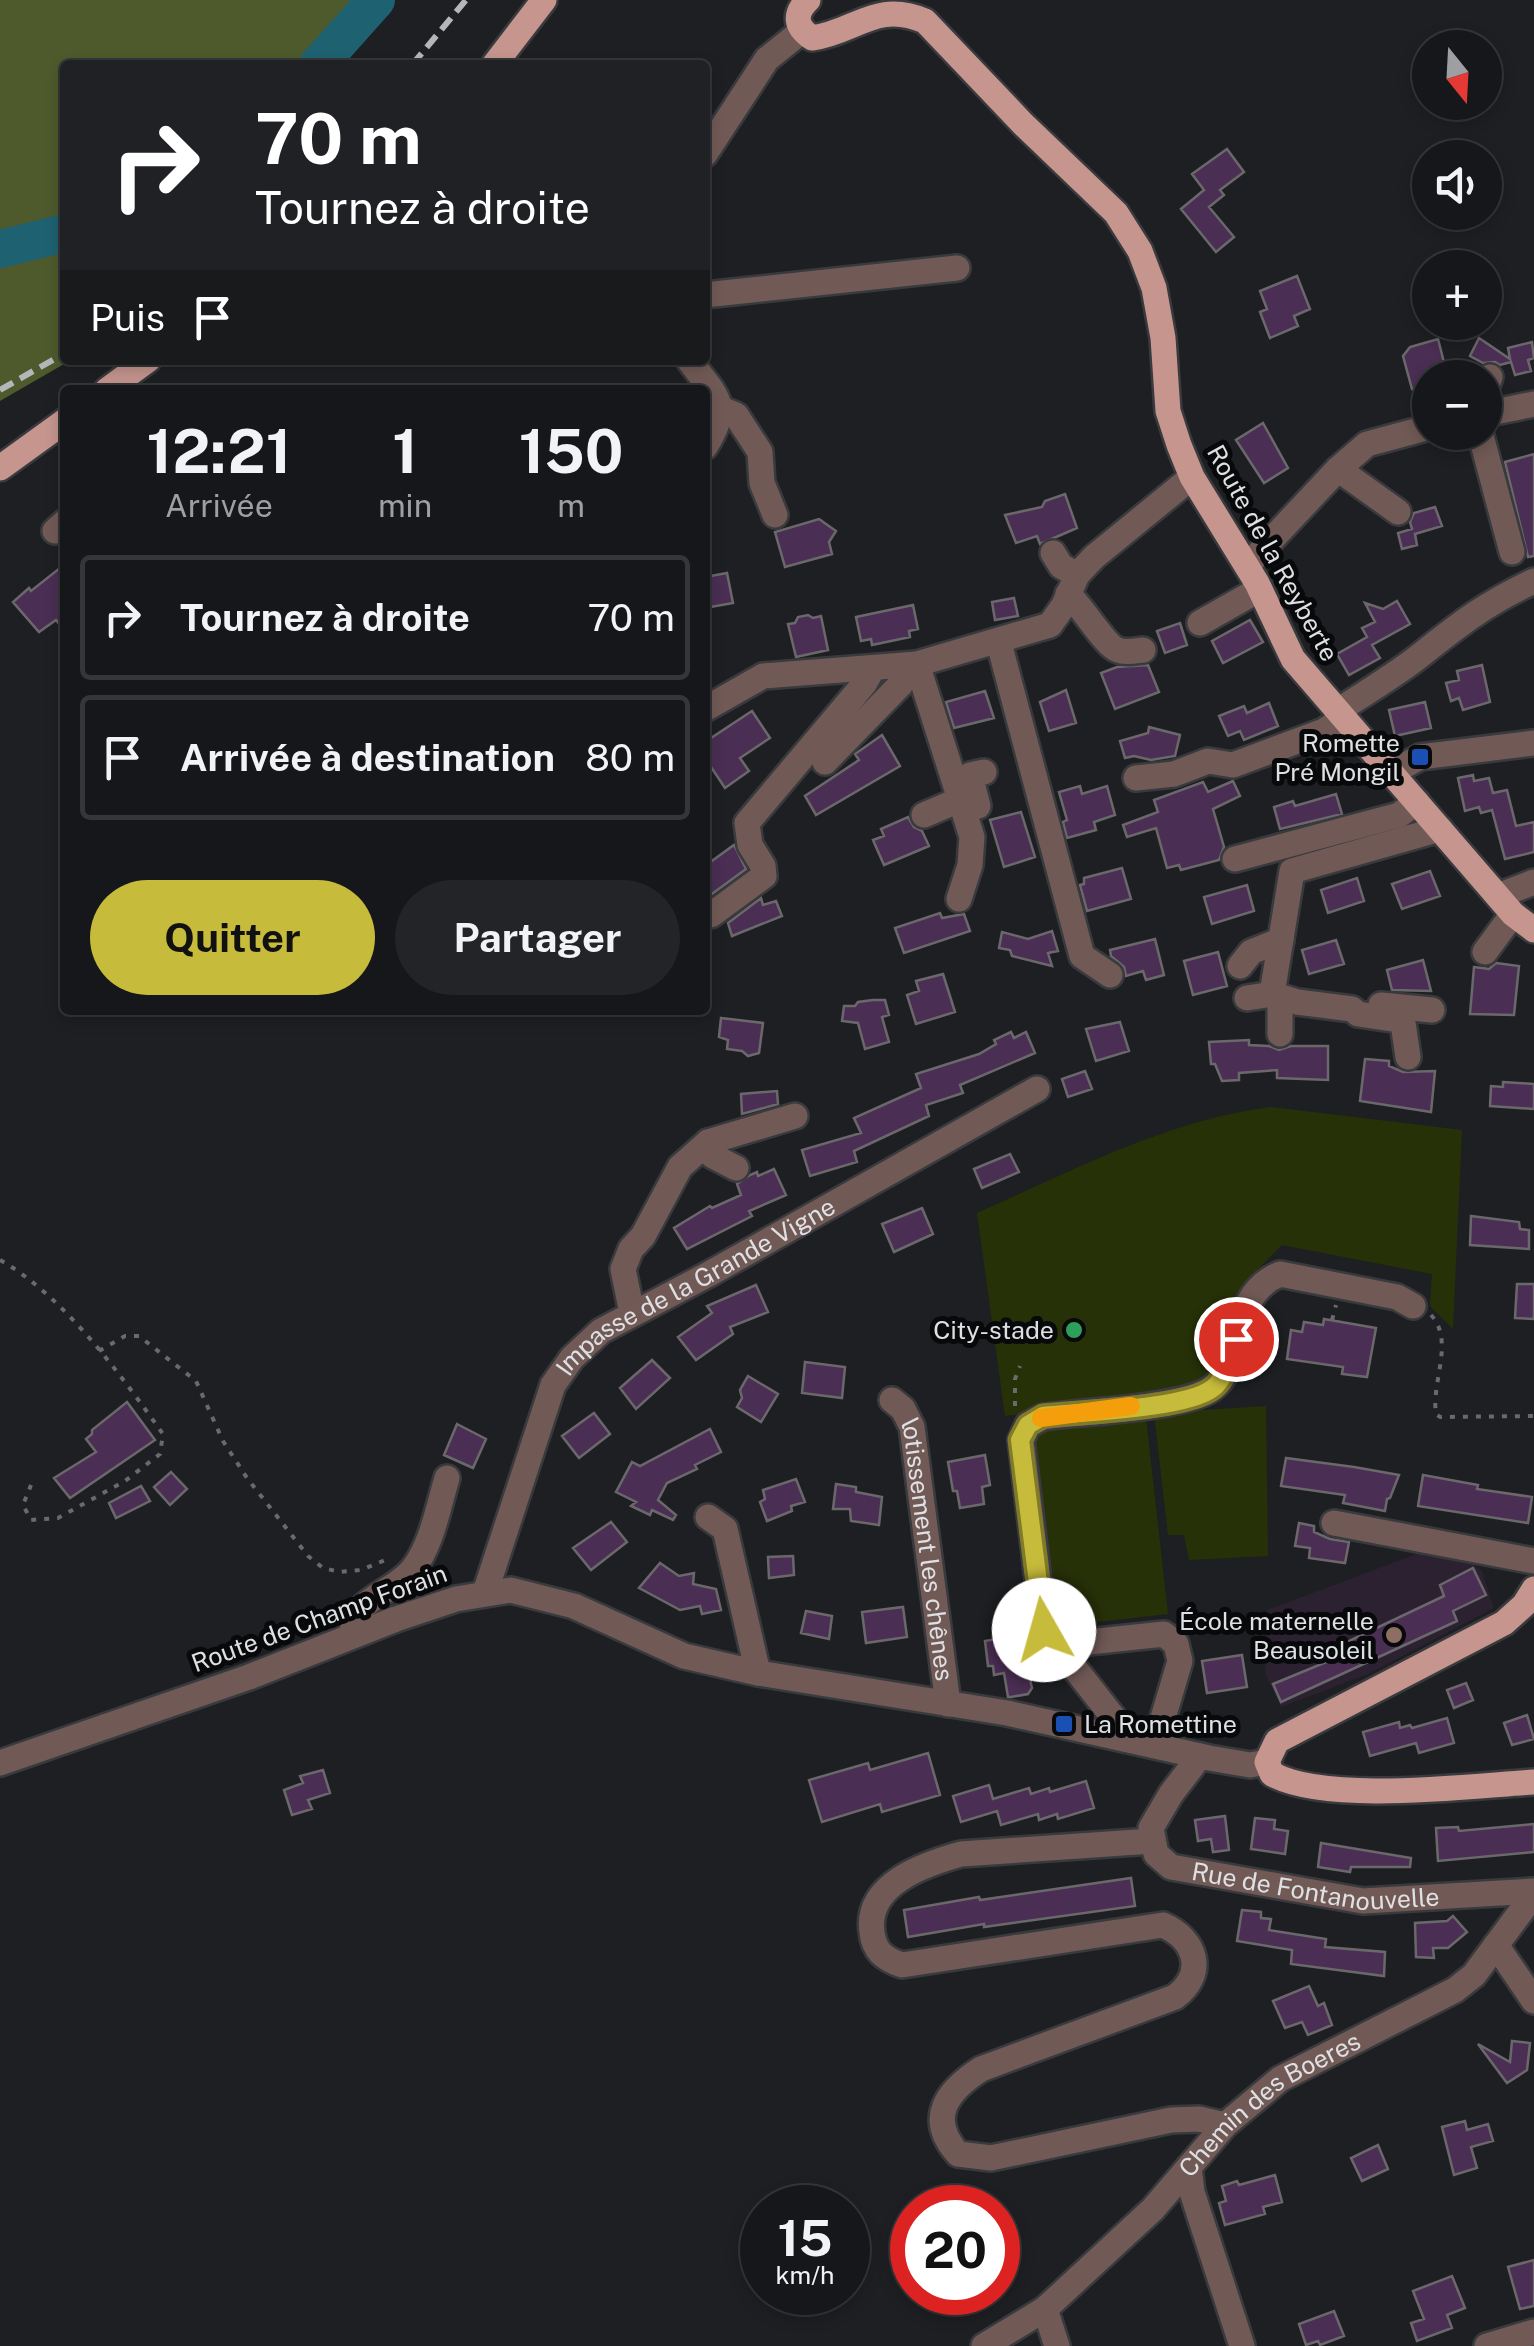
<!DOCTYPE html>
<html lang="fr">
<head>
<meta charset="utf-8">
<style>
  :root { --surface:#16171a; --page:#232427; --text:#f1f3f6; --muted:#9e9fa2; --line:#353639; --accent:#c7bb3b }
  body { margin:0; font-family:"Public Sans",sans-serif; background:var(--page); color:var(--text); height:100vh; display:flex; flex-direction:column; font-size:38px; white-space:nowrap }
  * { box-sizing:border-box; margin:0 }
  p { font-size:32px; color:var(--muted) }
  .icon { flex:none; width:55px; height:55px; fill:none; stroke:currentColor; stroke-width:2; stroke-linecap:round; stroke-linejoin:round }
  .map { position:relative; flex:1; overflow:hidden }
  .details { position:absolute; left:60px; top:385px; width:650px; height:630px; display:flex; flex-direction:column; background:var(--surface); border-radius:10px; box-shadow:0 5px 15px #0003,0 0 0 2px var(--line) }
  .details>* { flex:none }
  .guide { position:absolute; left:60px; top:60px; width:650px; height:305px; border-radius:10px; box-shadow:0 5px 15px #0003,0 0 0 2px var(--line); background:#202124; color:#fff; overflow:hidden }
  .needle { width:65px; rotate:162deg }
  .buttons { position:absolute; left:1412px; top:30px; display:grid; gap:20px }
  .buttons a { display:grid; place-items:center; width:90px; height:90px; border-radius:50%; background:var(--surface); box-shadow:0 5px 15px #0003,0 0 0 2px var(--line); font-size:50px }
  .speed { position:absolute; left:740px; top:2185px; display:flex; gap:20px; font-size:50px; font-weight:700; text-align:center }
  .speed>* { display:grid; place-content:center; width:130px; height:130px; border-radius:50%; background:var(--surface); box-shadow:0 5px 15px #0003,0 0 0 2px var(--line); line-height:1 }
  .speed small { font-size:25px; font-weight:400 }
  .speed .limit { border:15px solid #d22; background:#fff; color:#111 }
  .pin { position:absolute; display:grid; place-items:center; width:85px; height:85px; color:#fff; margin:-42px; border:5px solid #fff; border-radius:50%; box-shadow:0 2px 10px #0007 }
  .me { position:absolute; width:110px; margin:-55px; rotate:353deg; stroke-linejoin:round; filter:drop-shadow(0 0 8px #0008) }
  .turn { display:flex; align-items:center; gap:35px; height:210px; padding:0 30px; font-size:45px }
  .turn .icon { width:130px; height:130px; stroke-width:2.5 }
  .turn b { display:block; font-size:70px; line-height:85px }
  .then { display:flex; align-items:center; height:95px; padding:0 30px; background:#0003; gap:20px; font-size:38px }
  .eta { display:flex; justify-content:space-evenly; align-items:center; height:170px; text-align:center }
  .eta b { font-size:60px; font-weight:700; line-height:70px }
  .button { display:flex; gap:20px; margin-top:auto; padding:20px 30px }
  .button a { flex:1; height:115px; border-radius:60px; background:var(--accent); color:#111; font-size:40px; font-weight:700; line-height:115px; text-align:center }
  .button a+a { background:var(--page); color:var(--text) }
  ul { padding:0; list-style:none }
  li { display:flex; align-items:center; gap:30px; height:125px; margin:0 20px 15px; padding:0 10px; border:5px solid var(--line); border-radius:10px }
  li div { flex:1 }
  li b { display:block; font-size:38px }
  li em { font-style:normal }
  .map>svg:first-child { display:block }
</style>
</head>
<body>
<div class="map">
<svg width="1534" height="2346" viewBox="0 0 1534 2346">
  <rect width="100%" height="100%" fill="#1e1f22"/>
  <!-- education -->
  <path fill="#2c2130" d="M1427 1550 1459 1554 1482 1571 1494 1608 1368 1674 1281 1707 1265 1673 1267 1610Z"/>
  <!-- green -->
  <path fill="#273108" d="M1271 1107 1462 1130 1453 1329 1430 1306 1432 1274 1282 1245C1255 1272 1237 1288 1225 1325 1220 1340 1221 1356 1212 1370 1193 1402 1046 1410 1005 1416L977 1213C1072 1171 1167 1120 1271 1107Z
    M1266 1406 1268 1556 1189 1560 1184 1535H1168L1154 1413Z
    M1146 1418 1168 1614 1053 1627 1031 1431Z"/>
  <!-- forest -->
  <path fill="#4e5a2c" d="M0 0H371L337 65H65V360H71L0 401Z"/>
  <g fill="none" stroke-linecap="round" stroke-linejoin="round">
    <!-- river -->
    <path stroke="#1e6272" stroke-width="38" d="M318 65 376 0
      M0 249 65 233"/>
  </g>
  <!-- building -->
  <path fill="#4a2e53" stroke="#6b686c" stroke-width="2.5" d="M1227 149 1244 172 1220 190 1224 195 1209 207 1234 237 1216 252 1181 209 1204 190 1192 174Z
    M1297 276 1310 309 1294 316 1298 326 1270 338 1260 312 1267 309 1260 291Z
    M1479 338 1510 359 1508 348 1532 342 1534 358 1528 360 1531 371 1515 375 1511 362 1500 365 1495 362 1483 363 1470 356Z
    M1438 339 1448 378H1430V384L1412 389 1403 356 1410 347Z
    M1263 423 1288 468 1264 483 1236 440Z
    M1534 454V556L1528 557 1505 462Z
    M1065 494 1077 528 1040 544 1037 536 1016 543 1005 515 1042 507 1045 501Z
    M1435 507 1442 526 1415 534 1417 545 1402 549 1398 533 1412 529 1410 522 1414 513Z
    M819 519 836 531 829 542 832 554 785 567 775 532Z
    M65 564V631L56 620 39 632 13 602 29 588 31 591Z
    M727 573 733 603 705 608V577Z
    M1014 598 1018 616 995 620 992 602Z
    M1397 601 1410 624 1372 645 1380 658 1349 675 1337 654 1367 637 1362 628 1375 622 1365 603 1383 609Z
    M913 605 918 629 909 631 910 637 872 645 871 639 861 641 856 617Z
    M808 615 813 618 821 616 828 650 796 657 788 624 795 623 798 617Z
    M1250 620 1263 642 1223 663 1212 641Z
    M1180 623 1187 645 1165 653 1157 631Z
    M1148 665 1159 692 1115 709 1101 673 1117 667Z
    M1482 665 1490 702 1463 710 1459 698 1451 701 1446 683 1459 680 1457 671Z
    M1066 690 1076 723 1049 731 1040 702Z
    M985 691 994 718 954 728 946 702Z
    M1425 702 1431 728 1395 736 1389 710Z
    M1269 703 1278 726 1244 740 1240 731 1228 736 1219 716 1244 706 1247 713Z
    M752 711 770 738 740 758 749 771 725 788 705 758V742Z
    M1149 727 1180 735 1175 756 1151 760 1134 756 1125 758 1120 741 1148 733Z
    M882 735 900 766 816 815 805 796 859 760 855 754Z
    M1473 775 1474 781 1489 778 1493 793 1507 790 1516 826 1534 822V852L1505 859 1492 810 1481 813 1479 807 1465 811 1458 778Z
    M1233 781 1240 796 1213 809 1224 847 1219 860 1181 870 1179 865 1167 868 1156 828 1127 837 1123 825 1158 812 1154 800 1203 782 1208 792Z
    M1080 786 1082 794 1107 786 1115 815 1094 822 1096 830 1067 838 1063 822 1067 820 1059 792Z
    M1336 794 1342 814 1280 829 1274 807 1293 801 1295 806Z
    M1021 812 1035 857 1004 867 990 820Z
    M908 817 914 827 922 831 929 846 884 865 873 840 884 836 881 829Z
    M734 845 746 869 705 899V866Z
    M1122 868 1131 899 1087 911 1080 885 1084 884V878Z
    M1430 871 1440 896 1402 909 1392 884Z
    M1357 878 1364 901 1328 913 1321 890Z
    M1247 885 1254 911 1212 924 1204 897Z
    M761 898 763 905 776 901 782 916 732 936 728 923Z
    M940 913 942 918 964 914 970 931 904 953 895 928Z
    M1052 931 1058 951 1048 953 1052 966 1012 956 1010 950 999 948 1002 932 1028 939Z
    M1155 939 1164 975 1146 980 1143 971 1126 976 1124 967 1111 956 1110 950Z
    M1336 940 1344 964 1309 974 1302 950Z
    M1218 952 1227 986 1193 995 1184 961Z
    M1423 960 1431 991 1392 990 1387 970Z
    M1496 963 1519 966 1514 1015 1470 1014 1474 967 1489 969Z
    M943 974 955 1012 916 1024 907 995 919 991 916 981Z
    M873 1000H885L889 1015 882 1017 889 1042 865 1049 858 1023 842 1021 844 1006H855L858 1002Z
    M721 1018 763 1023 759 1053 748 1056 742 1051 727 1049 728 1040 719 1037Z
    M1120 1022 1129 1051 1096 1061 1086 1029Z
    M1011 1032 1014 1038 1026 1032 1035 1053 960 1085 963 1093 926 1105 929 1116 854 1151 857 1162 810 1176 802 1150 861 1133 854 1118 921 1088 916 1074 979 1054 996 1044 994 1040Z
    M1249 1040V1045L1269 1046 1279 1050 1291 1046H1328V1080L1277 1078V1070L1239 1073V1080L1222 1081 1215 1064H1211L1209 1042Z
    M1365 1059 1389 1061V1066L1403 1072 1435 1071 1431 1112 1360 1101Z
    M1085 1071 1092 1089 1068 1097 1062 1079Z
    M1503 1082 1534 1084V1109L1490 1106 1491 1086 1503 1087Z
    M777 1091 778 1104 742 1114 741 1094Z
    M1010 1154 1019 1172 982 1188 974 1169Z
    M774 1169 786 1195 749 1211 752 1216 687 1249 674 1228 710 1206 712 1208 741 1195 737 1184 750 1175 757 1172 758 1176Z
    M922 1208 933 1234 894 1252 882 1224Z
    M1471 1216 1519 1222 1520 1229 1529 1230V1249L1470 1245Z
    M1517 1284H1534V1319L1515 1318Z
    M756 1285 768 1312 730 1327 733 1334 696 1360 678 1337 712 1313 707 1306Z
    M1324 1319 1376 1328 1367 1377 1342 1374 1343 1367 1287 1359 1291 1330 1302 1332 1304 1322 1323 1325Z
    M652 1360 670 1378 636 1409 620 1388Z
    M805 1362 845 1367 842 1398 802 1393Z
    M748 1376 778 1394 761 1422 737 1407 742 1398 740 1390Z
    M127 1402 155 1440 70 1498 54 1478 96 1452 86 1439 92 1434V1430Z
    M594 1413 610 1434 579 1458 562 1436Z
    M457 1424 486 1439 473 1468 444 1455Z
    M710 1429 721 1452 695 1465 697 1469 667 1483 658 1500 676 1515 673 1520 652 1510 650 1515 631 1506 636 1502 616 1492 632 1462 640 1466Z
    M985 1455 990 1485 982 1487 984 1504 960 1508 957 1491H953L948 1462Z
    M1286 1458 1354 1467 1399 1475 1390 1498 1387 1499 1385 1511 1343 1503 1345 1495 1281 1486Z
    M171 1472 187 1489 170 1505 154 1487Z
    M1423 1475 1478 1485 1477 1489 1532 1497 1528 1523 1418 1506Z
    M796 1479 805 1502 791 1506 792 1511 767 1521 760 1502 765 1499 763 1490Z
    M836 1484 856 1487V1492L882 1497 879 1525 851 1521 850 1509H833Z
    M141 1486 150 1501 116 1518 109 1503Z
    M611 1522 627 1542 591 1570 573 1548Z
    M1299 1523 1314 1526V1532L1330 1539 1349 1542 1345 1563 1309 1558 1310 1548 1295 1546Z
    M793 1556 794 1575 769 1578 768 1557Z
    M660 1563 679 1576 694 1573 693 1584 716 1589 721 1610 702 1614 700 1606 680 1610 639 1588Z
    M1473 1568 1486 1595 1453 1611 1457 1621 1281 1702 1273 1684 1336 1658 1332 1649 1444 1596 1440 1585Z
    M903 1607 907 1637 866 1643 862 1612Z
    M806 1611 832 1616 829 1639 801 1633Z
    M1020 1635 1032 1688 1028 1694 1011 1697H1008L1004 1673 994 1675 993 1666H988L985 1641Z
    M1242 1655 1247 1687 1207 1693 1202 1661Z
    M1466 1683 1473 1700 1454 1708 1447 1690Z
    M1527 1715 1534 1739 1512 1745 1504 1723Z
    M1447 1718 1454 1743 1419 1753 1416 1743 1370 1756 1363 1732 1399 1722 1400 1728 1410 1725 1412 1728Z
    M928 1753 940 1795 882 1812 880 1804 822 1822 809 1780 868 1763 870 1770Z
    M323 1770 330 1793 308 1800 312 1809 292 1815 284 1790 303 1783 300 1776Z
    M1086 1781 1094 1808 1058 1819 1057 1814 1039 1820 1038 1814 1001 1825 997 1811 961 1822 953 1796 989 1785 993 1799 1029 1788 1031 1794 1049 1788 1050 1792Z
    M1225 1816 1229 1850 1213 1852 1211 1839 1198 1841 1195 1820Z
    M1255 1818 1275 1820 1274 1829 1288 1831 1285 1854 1251 1849Z
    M1534 1824V1852L1438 1861 1436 1828 1458 1827 1459 1831Z
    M1321 1843 1411 1858 1410 1867H1351L1350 1872 1318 1867Z
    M1131 1878 1135 1906 984 1927V1924L908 1937 904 1910 979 1897 980 1900Z
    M1242 1910 1261 1912V1918L1271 1919 1269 1930 1326 1939 1325 1947 1385 1952 1384 1976 1291 1964 1292 1950 1237 1941Z
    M1453 1916 1467 1932 1448 1948H1433L1434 1958 1416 1957 1415 1923 1447 1921Z
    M1309 1986 1318 2006 1324 2003 1332 2025 1308 2035 1302 2022 1285 2028 1273 2001Z
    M1512 2041 1530 2043 1527 2070 1507 2083 1478 2044 1510 2062Z
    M1465 2121 1467 2130 1488 2124 1493 2141 1471 2147 1477 2168 1454 2175 1442 2127Z
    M1378 2145 1388 2169 1362 2181 1351 2158Z
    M1275 2175 1282 2202 1263 2207 1265 2214 1225 2225 1219 2203 1226 2201 1222 2186 1237 2181 1239 2185Z
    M1534 2260V2306L1520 2309 1508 2267Z
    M1452 2276 1465 2308 1447 2315 1452 2328 1417 2341 1411 2323 1424 2319 1413 2291Z
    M1334 2311 1344 2336 1320 2345 1318 2341 1306 2345 1299 2324Z"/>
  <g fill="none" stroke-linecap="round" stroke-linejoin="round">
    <defs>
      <g id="minor">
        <path d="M705 154 767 59 802 31"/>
        <path d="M705 295 957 268"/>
        <path d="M689 360C717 398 732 403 705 447"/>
        <path d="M719 408 736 415 760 452 762 483 775 515"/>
        <path d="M1485 414 1534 404"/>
        <path d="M1486 414V388L1490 377"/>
        <path d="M1480 432 1512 552"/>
        <path d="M1338 469 1398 512"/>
        <path d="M55 531 65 522"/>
        <path d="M1053 553 1061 566 1077 575"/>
        <path d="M1247 566 1338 469 1367 444 1430 427"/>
        <path d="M1068 594C1082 606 1105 646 1118 650 1125 653 1135 651 1143 650"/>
        <path d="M1200 623 1260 589"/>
        <path d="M999 643 1082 956 1110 975"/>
        <path d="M917 664 972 837 970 865 959 899"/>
        <path d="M705 709 763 676 917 664 1050 625 1064 605 1077 575 1094 557 1192 477"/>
        <path d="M1338 711C1366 692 1396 675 1422 654 1462 622 1487 603 1534 581"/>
        <path d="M825 762 901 684 905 666"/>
        <path d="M1391 773 1420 757 1534 743"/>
        <path d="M1136 778 1174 774 1208 761 1233 765 1324 731 1343 718"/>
        <path d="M972 808 978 806 970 775 984 772"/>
        <path d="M924 815 959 800"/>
        <path d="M1235 859 1399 815 1417 802"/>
        <path d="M1498 896 1534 882"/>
        <path d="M711 915 764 876 763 866 750 845 747 823 864 684 872 670"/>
        <path d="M1485 952 1513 914"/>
        <path d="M1240 966 1251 952 1281 940"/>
        <path d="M1280 997V1034"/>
        <path d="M1247 998 1272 994"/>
        <path d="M1381 1005 1432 1010"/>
        <path d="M1408 1057 1403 1023 1399 1020 1358 1014 1352 1009 1297 1002 1272 994 1292 871 1440 829"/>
        <path d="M736 1168 713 1156 708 1142 795 1116"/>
        <path d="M632 1313 623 1269 631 1249 643 1236 680 1167 708 1142"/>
        <path id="s1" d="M892 1400 903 1409 912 1427 948 1704"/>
        <path d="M708 1517 725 1529 758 1673"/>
        <path d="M1334 1523 1534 1561"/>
        <path id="s2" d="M485 1593 553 1385 572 1358 601 1331 709 1274 1037 1089"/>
        <path d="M352 1636C350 1598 392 1595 413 1569 432 1544 438 1508 447 1478"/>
        <path d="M1059 1649 1070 1644 1164 1634 1176 1644 1180 1661 1155 1745"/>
        <path d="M1131 1740 1044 1629 1021 1440 1028 1425 1043 1417C1081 1412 1183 1408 1211 1389 1247 1365 1226 1296 1280 1274L1397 1297 1413 1306"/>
        <path id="s3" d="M1200 1756 1171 1794 1151 1828 1156 1854 1171 1867 1363 1901 1534 1891"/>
        <path d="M0 1763 249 1677 396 1619 456 1599 511 1590 574 1606 684 1656 758 1673 1007 1713 1209 1758 1250 1765 1267 1762"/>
        <path d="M1152 1841 961 1854C925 1864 865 1884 872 1932 874 1951 884 1959 902 1965L1163 1925C1197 1940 1206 1974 1175 1997L981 2069C947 2091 926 2118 958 2154L991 2158 1171 2120 1199 2119 1225 2125"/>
        <path d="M1496 1945 1534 2001"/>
        <path d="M1189 2167 1192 2192 1242 2346"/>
        <path d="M984 2346 1045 2309"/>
        <path id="s4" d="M1057 2346 1045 2309 1153 2209 1225 2125 1280 2079 1455 1990 1474 1975 1534 1894"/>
        <path d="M1487 2346 1534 2332"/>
      </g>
      <path id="major" d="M808 0C793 15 796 27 812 38 856 32 876 0 925 21L1023 124 1116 213 1140 251 1154 288 1163 338 1168 411 1179 445 1192 477 1257 583 1293 659 1513 914 1534 930
        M494 65 544 0
        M107 390 148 360
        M0 468 65 421
        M1534 1589 1524 1605 1504 1623 1277 1741 1267 1762 1272 1774C1326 1804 1470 1786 1534 1782"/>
    </defs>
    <!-- minor casing -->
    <use href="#minor" stroke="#393a3d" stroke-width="30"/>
    <!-- major casing -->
    <use href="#major" stroke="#393a3d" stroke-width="30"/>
    <!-- path -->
    <path stroke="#696a6d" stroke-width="4" stroke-dasharray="5 8" stroke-linecap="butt" d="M0 1260C64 1296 120 1374 163 1434L160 1454 125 1481 58 1518 31 1520 23 1505 31 1485
      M1431 1315C1455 1341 1431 1382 1436 1414L1440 1417 1534 1416
      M1332 1320 1336 1305
      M99 1351 125 1336H139L196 1381 223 1441 247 1478 308 1556 323 1568 340 1572 361 1570 390 1558
      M1015 1406V1379L1020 1366"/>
    <!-- minor -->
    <use href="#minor" stroke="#715a56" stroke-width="25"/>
    <!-- major -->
    <use href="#major" stroke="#c5958e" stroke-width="25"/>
    <!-- rail -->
    <path stroke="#b5b6b9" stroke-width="6" stroke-dasharray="15 8" stroke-linecap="butt" d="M412 65 466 0
      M0 390 65 353"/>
  </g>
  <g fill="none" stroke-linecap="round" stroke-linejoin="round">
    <defs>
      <path id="route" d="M1044 1630 1020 1440 1028 1425 1043 1416C1080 1412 1187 1409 1213 1388 1226 1378 1230 1354 1236 1339"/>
    </defs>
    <!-- route casing -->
    <use href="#route" stroke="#817a26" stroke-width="25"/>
    <!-- route -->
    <use href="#route" stroke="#c7bb3b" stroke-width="18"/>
    <!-- slow -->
    <path stroke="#f59e0b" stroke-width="18" d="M1041 1418 1131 1406"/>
  </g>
  <!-- markers -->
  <g fill="#1a4fb4" stroke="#08090a" stroke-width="4">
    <rect x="1410" y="747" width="20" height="20" rx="5"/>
    <rect x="1054" y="1714" width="20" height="20" rx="5"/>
  </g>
  <circle fill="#2e9e5b" stroke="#08090a" stroke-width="4" cx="1074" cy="1330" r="10"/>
  <circle fill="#8d6e63" stroke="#08090a" stroke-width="4" cx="1394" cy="1635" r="10"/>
  <g text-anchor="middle" stroke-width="10" stroke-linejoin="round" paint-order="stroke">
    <!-- street labels -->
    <g font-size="25" fill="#dfe0e3" stroke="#08090a">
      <text transform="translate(1273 553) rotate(61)" y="9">Route de la Reyberte</text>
      <text dy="9" stroke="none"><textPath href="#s2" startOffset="395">Impasse de la Grande Vigne</textPath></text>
      <text dy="9" stroke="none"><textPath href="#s1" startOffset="158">lotissement les chênes</textPath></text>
      <text transform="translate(319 1618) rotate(-20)" y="9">Route de Champ Forain</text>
      <text dy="9" stroke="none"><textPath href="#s3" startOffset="280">Rue de Fontanouvelle</textPath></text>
      <text dy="9" stroke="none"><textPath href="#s4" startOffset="345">Chemin des Boeres</textPath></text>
    </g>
    <!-- poi labels -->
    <g font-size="25" fill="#dfe0e3" stroke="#08090a" text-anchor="end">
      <text x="1400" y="752">Romette<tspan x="1400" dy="29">Pré Mongil</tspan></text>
      <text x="1054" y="1339">City-stade</text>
      <text x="1374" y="1630">École maternelle<tspan x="1374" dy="29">Beausoleil</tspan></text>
      <text x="1084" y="1733" text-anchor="start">La Romettine</text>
    </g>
  </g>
</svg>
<div class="buttons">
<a><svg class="needle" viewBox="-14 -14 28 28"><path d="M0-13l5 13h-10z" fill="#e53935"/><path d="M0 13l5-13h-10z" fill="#9e9fa2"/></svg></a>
<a><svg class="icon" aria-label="sound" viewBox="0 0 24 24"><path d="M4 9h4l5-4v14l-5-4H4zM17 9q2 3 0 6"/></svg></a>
<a>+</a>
<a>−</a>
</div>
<div class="speed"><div>15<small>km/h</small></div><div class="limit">20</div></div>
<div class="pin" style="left:1236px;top:1339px;background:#d93025"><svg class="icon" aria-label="arrive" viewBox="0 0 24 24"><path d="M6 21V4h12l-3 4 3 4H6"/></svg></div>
<svg class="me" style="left:1044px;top:1630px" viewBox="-20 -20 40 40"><circle r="19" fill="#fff"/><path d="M0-13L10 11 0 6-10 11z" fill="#c7bb3b"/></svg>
<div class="guide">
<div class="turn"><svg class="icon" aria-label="right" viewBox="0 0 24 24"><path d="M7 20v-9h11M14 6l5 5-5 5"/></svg><div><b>70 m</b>Tournez à droite</div></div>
<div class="then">Puis<svg class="icon" aria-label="arrive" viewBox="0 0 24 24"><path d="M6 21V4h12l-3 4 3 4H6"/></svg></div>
</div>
<section class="details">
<div class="eta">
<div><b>12:21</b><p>Arrivée</p></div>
<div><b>1</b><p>min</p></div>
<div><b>150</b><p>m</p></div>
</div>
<ul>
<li><svg class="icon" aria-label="right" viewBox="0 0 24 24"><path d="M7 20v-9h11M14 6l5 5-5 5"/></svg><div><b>Tournez à droite</b></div><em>70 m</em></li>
<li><svg class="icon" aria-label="arrive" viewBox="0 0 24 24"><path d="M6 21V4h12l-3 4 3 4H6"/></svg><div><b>Arrivée à destination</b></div><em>80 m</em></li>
</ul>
<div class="button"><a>Quitter</a><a>Partager</a></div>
</section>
</div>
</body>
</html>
